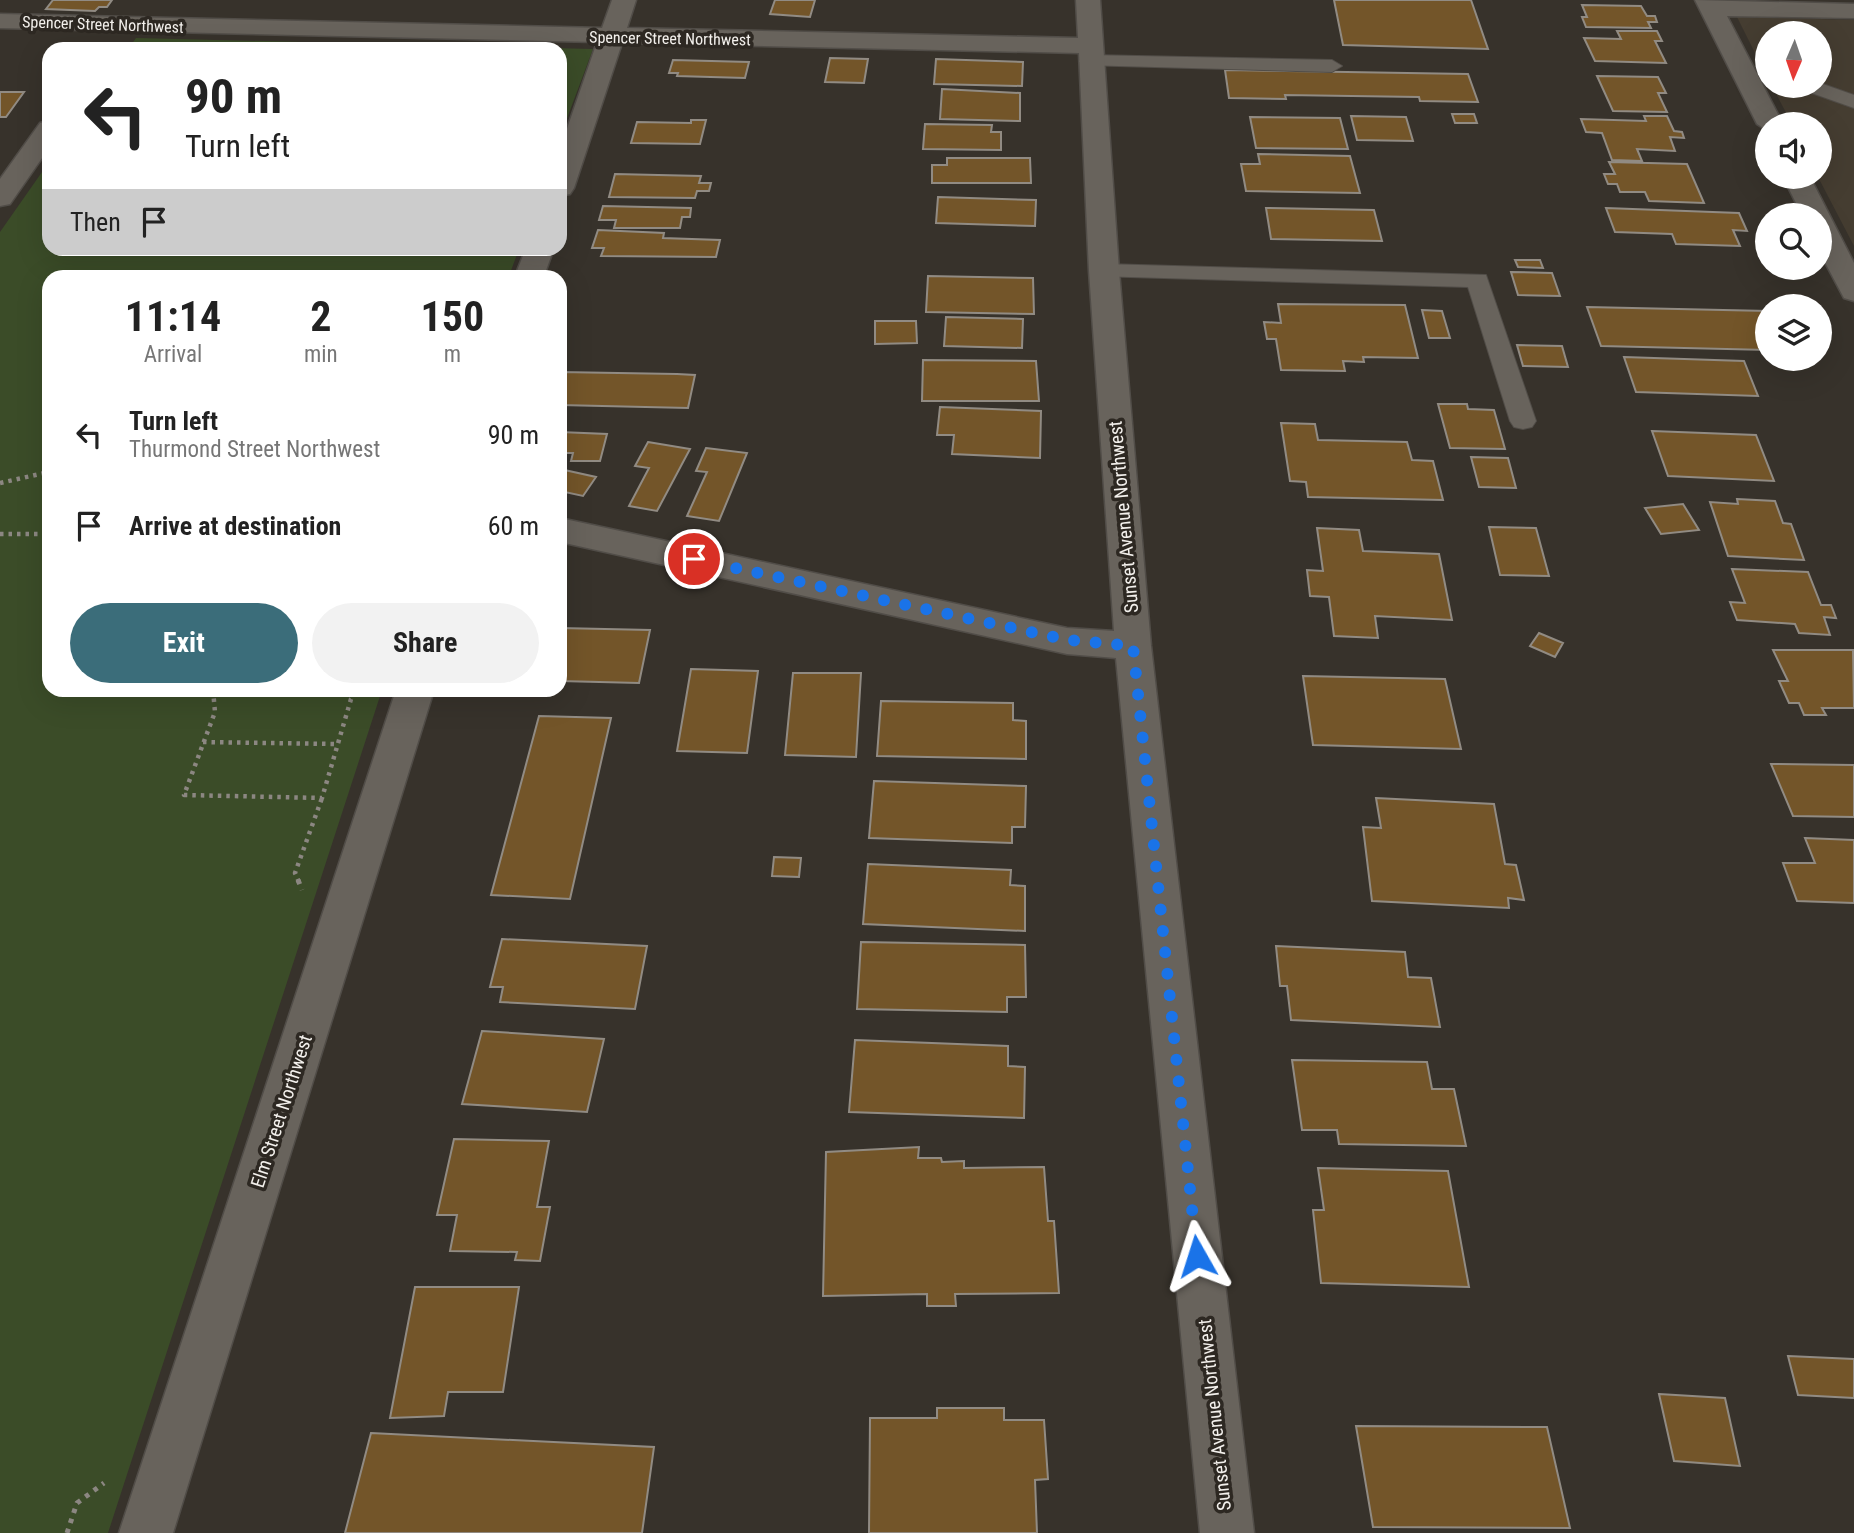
<!DOCTYPE html>
<html lang="en">
<head>
<meta charset="utf-8">
<style>
  :root { --surface:#fff; --page:#f2f2f2; --text:#222; --muted:#767676; --accent:#3b6d7a }
  body { margin:0; font-family:"Roboto Condensed",sans-serif; background:var(--page); color:var(--text); height:100vh; display:flex; flex-direction:column; font-size:26px; white-space:nowrap }
  * { box-sizing:border-box; margin:0 }
  p { font-size:23px; color:var(--muted) }
  .icon { flex:none; width:38px; height:38px; fill:none; stroke:currentColor; stroke-width:2; stroke-linecap:round; stroke-linejoin:round }
  .map { position:relative; flex:1; overflow:hidden }
  .panel { position:absolute; left:42px; top:270px; width:525px; height:427px; display:flex; flex-direction:column; background:var(--surface); border-radius:21px; box-shadow:0 7px 28px #0002 }
  .panel>* { flex:none }
  .top-card { position:absolute; left:42px; top:42px; width:525px; height:214px; border-radius:21px; box-shadow:0 7px 28px #0002; background:#fff; color:var(--text); overflow:hidden }
  .needle { width:46px; rotate:182deg }
  .buttons { position:absolute; left:1755px; top:21px; display:grid; gap:14px }
  .buttons a { display:grid; place-items:center; width:77px; height:77px; border-radius:50%; background:var(--surface); box-shadow:0 7px 28px #0002; font-size:35px }
  .pin { position:absolute; display:grid; place-items:center; width:60px; height:60px; color:#fff; margin:-30px; border:4px solid #fff; border-radius:50%; box-shadow:0 2px 7px #0007 }
  .me { position:absolute; width:77px; margin:-38px; rotate:354deg; stroke-linejoin:round; filter:drop-shadow(0 0 5px #0008) }
  .turn { display:flex; align-items:center; gap:24px; height:147px; padding:0 28px; font-size:32px }
  .turn .icon { width:91px; height:91px; stroke-width:2.5 }
  .turn b { display:block; font-size:49px; line-height:60px }
  .then { display:flex; align-items:center; height:66px; padding:0 28px; background:#0003; gap:14px; font-size:26px }
  .eta { display:flex; justify-content:space-evenly; align-items:center; height:119px; text-align:center }
  .eta b { font-size:42px; font-weight:700; line-height:49px }
  .action { display:flex; gap:14px; margin-top:auto; padding:14px 28px }
  .action a { flex:1; height:80px; border-radius:42px; background:var(--accent); color:#fff; font-size:28px; font-weight:700; line-height:80px; text-align:center }
  .action a+a { background:var(--page); color:var(--text) }
  ul { padding:0; list-style:none }
  li { display:flex; align-items:center; gap:21px; height:91px; padding:0 28px }
  li div { flex:1 }
  li b { display:block; font-size:26px }
  li em { font-style:normal }
  .map>svg:first-child { display:block }
</style>
</head>
<body>
<div class="map">
<svg width="1854" height="1533" viewBox="0 0 1854 1533">
  <rect width="100%" height="100%" fill="#37322b"/>
  <!-- built -->
  <path fill="#453d31" d="M1737 17 1854 20V246L1818 177 1820 124H1792L1772 86H1820V33H1768L1767 77Z"/>
  <!-- green -->
  <path fill="#3b4c28" d="M136 38 593 49 560 137V49H128Z
    M49 162V248L519 249 509 276H49V690H382L108 1533H0V232Z"/>
  <!-- building -->
  <path fill="#735529" stroke="#918b83" stroke-width="2" d="M53 0H112L107 7H99L95 11 46 9Z
    M775 0H815L810 17 770 14Z
    M1334 0H1471L1488 49 1343 45Z
    M1582 5 1641 6 1647 16H1655L1657 22H1648L1651 28 1586 27 1582 17H1587Z
    M1617 31H1657L1662 41H1655L1666 63 1595 61 1584 38 1621 39Z
    M830 58 868 59 864 83 825 82Z
    M936 59 1023 62 1022 86 934 84Z
    M673 60 749 62 745 78 677 76 678 73H669Z
    M1225 70 1468 74 1478 102 1420 101 1419 97 1285 95 1286 99 1229 98Z
    M1597 76 1658 77 1666 93H1658L1667 112 1613 111Z
    M942 89 1020 93V121L940 119Z
    M0 92H24L6 117H0Z
    M1452 114H1474L1477 123H1455Z
    M1351 116 1406 117 1413 141 1357 140Z
    M1644 116H1667L1674 131 1682 132 1684 138 1670 137 1675 151 1637 149 1642 161 1612 160 1602 133 1586 132 1581 119 1646 121Z
    M1250 117 1340 118 1348 149 1256 148Z
    M691 120H706L700 144 631 143 637 122 691 123Z
    M925 124 992 125 991 132H1001V150L923 149Z
    M1258 154 1350 156 1360 193 1246 191 1241 164H1260Z
    M947 158H1030L1031 183H932V165H947Z
    M1609 162 1687 164 1704 203 1649 201 1645 192H1620L1617 184H1608L1604 174H1615Z
    M615 174 701 176 699 183H711L709 191H697L695 198 609 197Z
    M938 197 1036 200 1035 226 936 223Z
    M603 206 691 208 690 217H682L680 228H614L616 220H599Z
    M1266 208 1374 210 1382 241 1271 239Z
    M1606 208 1739 213 1747 231 1733 230 1740 246 1676 244 1672 234 1615 232Z
    M598 230 664 233 663 238 720 240 716 257 601 256 604 248H592Z
    M1515 260H1540L1543 268 1518 267Z
    M1511 272 1552 273 1560 296 1518 295Z
    M928 276 1033 278 1034 314 926 312Z
    M1278 304 1405 305 1418 358 1363 357 1364 362 1343 361 1345 371 1281 370 1276 339H1267L1264 322 1281 323Z
    M1587 307 1768 311V350L1601 346Z
    M1422 310 1442 311 1450 338H1429Z
    M946 317 1023 319 1022 348 944 346Z
    M875 321H916L917 343 875 344Z
    M1517 345 1562 346 1568 367 1523 366Z
    M1624 357 1744 361 1758 396 1636 392Z
    M923 360 1036 361 1039 401H922Z
    M560 372 677 374 695 375 688 408 560 405Z
    M1438 404H1467L1468 409 1494 410 1505 449 1450 448Z
    M940 407 1041 411 1040 458 952 454 954 435H937Z
    M1281 423 1315 424 1318 440 1407 442 1412 460 1433 461 1443 500 1308 497 1306 482 1290 481Z
    M1652 431 1756 435 1774 481 1668 476Z
    M560 432 607 434 600 461H571L573 453H560Z
    M648 442 690 449 657 511 629 506 649 468 635 466Z
    M706 448 747 453 719 521 687 516 707 472 696 471Z
    M1471 457 1508 458 1516 488 1479 487Z
    M560 469 596 477 583 496 560 491Z
    M1737 499 1775 501 1783 523 1791 524 1804 560 1728 556 1710 502 1738 504Z
    M1683 504 1699 530 1661 534 1645 508Z
    M1489 527 1536 528 1549 576 1500 575Z
    M1317 528 1359 530 1363 551 1439 554 1452 620 1375 616 1378 638 1334 636 1329 597 1310 596 1307 570 1323 571Z
    M1732 569 1808 572 1821 605H1831L1836 618 1824 617 1830 635 1799 633 1795 624 1737 620 1730 602 1745 603Z
    M560 628 650 630 639 683 560 681Z
    M1539 633 1563 643 1555 657 1530 646Z
    M1773 650H1853L1854 708H1822L1826 715H1804L1799 703H1789L1779 681H1788Z
    M691 669 758 671 747 753 677 751Z
    M793 673H861L856 757 785 755Z
    M1303 676 1445 679 1461 749 1313 745Z
    M881 701 1013 703V720L1026 721V759L877 756Z
    M539 716 611 718 570 899 491 895Z
    M1771 764 1854 765V817L1793 816Z
    M874 781 1026 786 1025 827H1012V843L869 838Z
    M1376 798 1494 804 1505 864 1516 865 1524 900 1508 898 1509 908 1372 901 1363 827 1381 828Z
    M1805 838 1854 840V903L1797 901 1783 863H1815Z
    M774 857 801 858 799 877 772 876Z
    M868 864 1011 870 1010 885 1025 886V931L863 924Z
    M502 939 647 946 635 1009 500 1002 503 987H490Z
    M861 942 1025 945 1026 997H1007V1012L857 1009Z
    M1276 946 1405 952 1408 977 1431 978 1440 1027 1291 1020 1287 986H1280Z
    M482 1031 604 1039 587 1112 462 1104Z
    M855 1040 1008 1046V1066L1025 1067 1024 1118 849 1112Z
    M1292 1060 1427 1062 1432 1089H1454L1466 1146 1339 1144 1337 1130H1302Z
    M454 1139 549 1141 537 1207H550L540 1261 515 1260 517 1252 450 1251 457 1215H437Z
    M919 1147 918 1158H941L942 1162 964 1161V1168L1044 1167 1048 1221H1054L1059 1293 955 1294 956 1306H927V1294L823 1296 826 1152Z
    M1318 1168 1448 1171 1469 1287 1321 1283 1313 1210H1324Z
    M415 1287H519L503 1392H448L444 1416 390 1418Z
    M1788 1356 1854 1359V1398L1798 1395Z
    M1659 1394 1725 1398 1740 1466 1674 1461Z
    M937 1408H1004V1420H1044L1048 1479 1035 1480 1037 1533H869L870 1418H937Z
    M1356 1426 1547 1427 1570 1528 1373 1527Z
    M371 1433 654 1447 642 1533H345Z"/>
  <g fill="none" stroke-linecap="round" stroke-linejoin="round">
    <defs>
      <path id="service" d="M1089 55 1332 60 1342 66 1332 72 1082 65 1079 61Z
        M1820 83 1854 95V108L1803 90 1800 86H1820Z
        M1104 264 1486 275 1536 421 1532 427 1523 429 1514 427 1510 421 1468 287 1096 276 1092 271 1096 266Z"/>
      <path id="minor" d="M612 0H636L627 28 1078 38 1076 0H1100L1119 271 1151 646 1254 1533H1200L1116 658 1067 654 560 542V518L1067 628 1114 631 1089 271 1079 53 622 43 574 188 570 194 560 196V149L597 42 0 28V14L602 28Z
        M1695 0 1854 4V18L1727 16 1783 124H1768V131L1757 124Z
        M49 121V148L10 204 0 206V179L40 123Z
        M1783 177H1810L1854 263V301L1844 298 1820 253V215H1802Z
        M526 248H554L544 276H515Z
        M396 690H434L173 1533H119Z"/>
    </defs>
    <!-- service casing -->
    <use href="#service" stroke="#514d48" stroke-width="2"/>
    <!-- minor casing -->
    <use href="#minor" stroke="#514d48" stroke-width="3"/>
    <!-- path-far1 -->
    <path stroke="#8c8782" stroke-width="4.5" stroke-dasharray="3.5 5" stroke-linecap="butt" d="M0 483 49 472
      M0 534H49
      M213 690 215 712 184 795 322 798 351 699 360 690
      M203 742 337 744
      M299 882 295 873 322 798"/>
    <!-- path -->
    <path stroke="#8c8782" stroke-width="5" stroke-dasharray="4.5 6" stroke-linecap="butt" d="M298 880 302 890
      M67 1533 77 1503 104 1483"/>
    <!-- service -->
    <use href="#service" fill="#68635c" fill-rule="evenodd"/>
    <!-- minor -->
    <use href="#minor" fill="#68635c" fill-rule="evenodd"/>
  </g>
  <g fill="none" stroke-linecap="round" stroke-linejoin="round">
    <!-- route -->
    <path stroke="#1a73e8" stroke-width="12" stroke-dasharray="0 21.6" d="M694 559 1068 640 1133 646 1197 1256"/>
  </g>
  <g text-anchor="middle" stroke-width="7" stroke-linejoin="round" paint-order="stroke">
    <!-- far-street labels -->
    <g font-size="16" fill="#f3f0ec" stroke="#2d2822">
      <text transform="translate(103 24) rotate(2)" y="6">Spencer Street Northwest</text>
      <text transform="translate(670 38) rotate(1)" y="6">Spencer Street Northwest</text>
    </g>
    <!-- street labels -->
    <g font-size="19" fill="#f3f0ec" stroke="#2d2822">
      <text transform="translate(1123 517) rotate(-95)" y="7">Sunset Avenue Northwest</text>
      <text transform="translate(281 1111) rotate(-72)" y="7">Elm Street Northwest</text>
      <text transform="translate(1214 1415) rotate(-96)" y="7">Sunset Avenue Northwest</text>
    </g>
  </g>
</svg>
<div class="buttons">
<a><svg class="needle" viewBox="-14 -14 28 28"><path d="M0-13l5 13h-10z" fill="#e53935"/><path d="M0 13l5-13h-10z" fill="#767676"/></svg></a>
<a><svg class="icon" aria-label="sound" viewBox="0 0 24 24"><path d="M4 9h4l5-4v14l-5-4H4zM17 9q2 3 0 6"/></svg></a>
<a><svg class="icon" aria-label="search" viewBox="0 0 24 24"><circle cx="10" cy="10" r="6"/><path d="M15 15l6 6"/></svg></a>
<a><svg class="icon" aria-label="layers" viewBox="0 0 24 24"><path d="M12 4l9 5-9 5-9-5zM3 14l9 5 9-5"/></svg></a>
</div>
<div class="pin" style="left:694px;top:559px;background:#d93025"><svg class="icon" aria-label="arrive" viewBox="0 0 24 24"><path d="M6 21V4h12l-3 4 3 4H6"/></svg></div>
<svg class="me" style="left:1197px;top:1256px" viewBox="-20 -20 40 40"><path d="M0-17L14 15 0 8-14 15z" fill="#1a73e8" stroke="#fff" stroke-width="4"/></svg>
<div class="top-card">
<div class="turn"><svg class="icon" aria-label="left" viewBox="0 0 24 24"><path d="M17 20v-9H6M10 6l-5 5 5 5"/></svg><div><b>90 m</b>Turn left</div></div>
<div class="then">Then<svg class="icon" aria-label="arrive" viewBox="0 0 24 24"><path d="M6 21V4h12l-3 4 3 4H6"/></svg></div>
</div>
<section class="panel">
<div class="eta">
<div><b>11:14</b><p>Arrival</p></div>
<div><b>2</b><p>min</p></div>
<div><b>150</b><p>m</p></div>
</div>
<ul>
<li><svg class="icon" aria-label="left" viewBox="0 0 24 24"><path d="M17 20v-9H6M10 6l-5 5 5 5"/></svg><div><b>Turn left</b><p>Thurmond Street Northwest</p></div><em>90 m</em></li>
<li><svg class="icon" aria-label="arrive" viewBox="0 0 24 24"><path d="M6 21V4h12l-3 4 3 4H6"/></svg><div><b>Arrive at destination</b></div><em>60 m</em></li>
</ul>
<div class="action"><a>Exit</a><a>Share</a></div>
</section>
</div>
</body>
</html>
